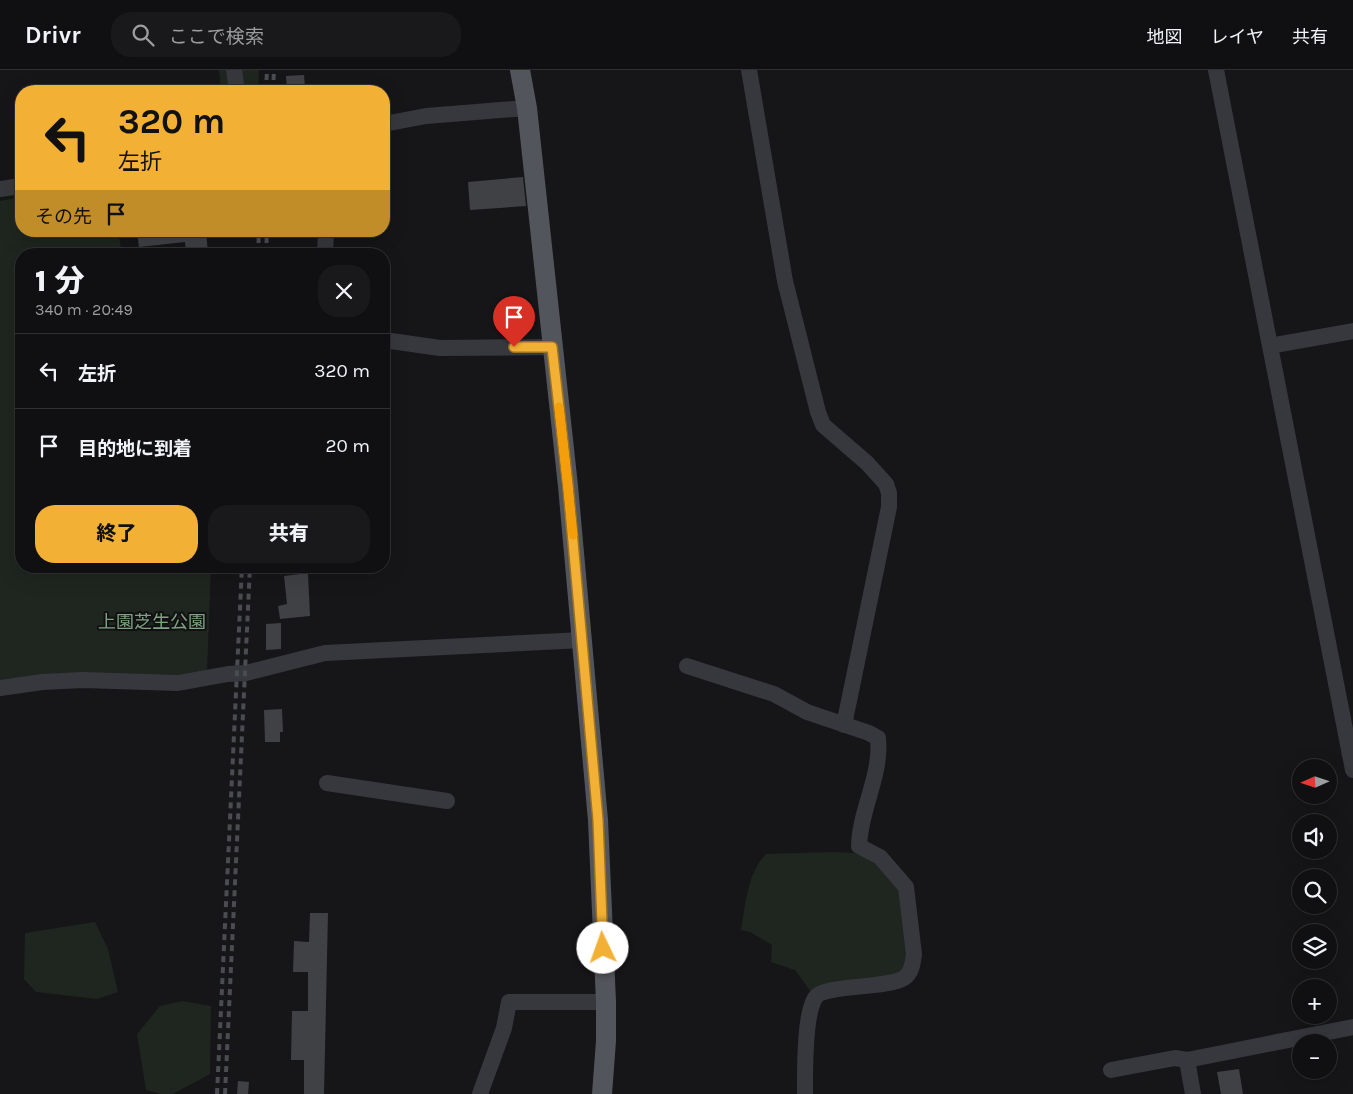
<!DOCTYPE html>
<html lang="ja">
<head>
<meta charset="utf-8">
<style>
  :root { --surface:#101012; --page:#19191b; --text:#f1f3f6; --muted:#9c9d9f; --line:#303032; --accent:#f2b134 }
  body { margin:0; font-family:Karla,"Noto Sans JP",sans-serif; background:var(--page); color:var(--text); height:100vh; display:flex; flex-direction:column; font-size:19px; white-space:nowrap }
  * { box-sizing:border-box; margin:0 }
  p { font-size:16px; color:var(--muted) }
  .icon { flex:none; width:28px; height:28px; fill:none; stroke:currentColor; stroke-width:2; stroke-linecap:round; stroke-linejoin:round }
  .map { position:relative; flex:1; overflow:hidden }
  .panel { position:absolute; left:15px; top:178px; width:375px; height:325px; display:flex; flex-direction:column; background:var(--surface); border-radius:20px; box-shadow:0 5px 20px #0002,0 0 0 1px var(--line) }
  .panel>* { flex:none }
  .top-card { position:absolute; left:15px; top:15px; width:375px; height:152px; border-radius:20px; box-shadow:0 5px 20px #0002,0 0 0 1px var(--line); background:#f2b134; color:#111; overflow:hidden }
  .needle { width:32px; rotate:267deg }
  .tools { position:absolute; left:1292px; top:689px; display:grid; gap:10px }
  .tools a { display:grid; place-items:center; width:45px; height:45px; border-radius:50%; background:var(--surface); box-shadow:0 5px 20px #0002,0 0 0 1px var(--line); font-size:25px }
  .pin { position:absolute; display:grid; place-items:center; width:42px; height:42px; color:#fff; margin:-51px -21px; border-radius:50% 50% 50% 0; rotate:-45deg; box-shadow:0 0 5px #0007 }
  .pin .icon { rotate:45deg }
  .me { position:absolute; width:55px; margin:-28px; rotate:357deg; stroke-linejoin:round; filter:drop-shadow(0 0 4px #0008) }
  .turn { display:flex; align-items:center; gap:18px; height:105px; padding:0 20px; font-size:22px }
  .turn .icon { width:65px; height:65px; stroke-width:2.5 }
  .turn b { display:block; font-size:35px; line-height:42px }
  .then { display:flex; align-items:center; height:48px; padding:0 20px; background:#0003; gap:10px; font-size:19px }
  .round { display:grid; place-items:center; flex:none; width:52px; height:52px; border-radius:20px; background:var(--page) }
  .headline { display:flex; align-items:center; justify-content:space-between; height:85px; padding:0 20px }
  h1 { font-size:30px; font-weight:800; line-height:38px }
  .primary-button { display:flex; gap:10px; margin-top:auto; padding:10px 20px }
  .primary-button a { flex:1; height:58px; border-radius:20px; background:var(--accent); color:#111; font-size:20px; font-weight:800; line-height:58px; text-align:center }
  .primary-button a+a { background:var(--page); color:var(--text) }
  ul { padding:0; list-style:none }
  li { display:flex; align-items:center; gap:15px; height:75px; padding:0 20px; border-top:1px solid var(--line) }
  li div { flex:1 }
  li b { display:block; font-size:19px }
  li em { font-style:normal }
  header { display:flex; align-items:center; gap:30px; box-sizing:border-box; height:70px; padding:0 25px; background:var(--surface); border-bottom:1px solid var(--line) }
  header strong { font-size:24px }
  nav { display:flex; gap:28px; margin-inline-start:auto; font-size:18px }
  .search { width:350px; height:45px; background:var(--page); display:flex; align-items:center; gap:12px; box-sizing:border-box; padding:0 18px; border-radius:20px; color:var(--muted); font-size:19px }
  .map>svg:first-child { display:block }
</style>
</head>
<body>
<header>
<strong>Drivr</strong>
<div class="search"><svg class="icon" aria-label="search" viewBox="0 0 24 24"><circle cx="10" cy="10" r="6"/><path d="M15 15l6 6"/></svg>ここで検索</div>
<nav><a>地図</a><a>レイヤ</a><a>共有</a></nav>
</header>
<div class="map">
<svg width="1353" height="1024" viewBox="0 0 1353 1024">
  <rect width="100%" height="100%" fill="#161618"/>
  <!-- green -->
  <path fill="#1e261f" d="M219 0H259L258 21H221Z
    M21 127V161H118L122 184H21V496H211L207 602 185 606 0 613V131Z
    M833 782 855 783 879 792 904 820 910 885 904 904 811 922 795 900 771 892 772 875 750 862 741 860C746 833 747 804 766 784Z
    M95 852 108 879 118 922 97 929 36 922 24 909 25 863Z
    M182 931 211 936 210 1004 173 1024H161L146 1020 137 964 160 936Z"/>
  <!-- building -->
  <path fill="#404145" d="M304 5 305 18H296L297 21H287L286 6Z
    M523 107 526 136 470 140 468 112Z
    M137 161H206L208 184H186L185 172 139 177Z
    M308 503 310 546 280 549 278 536 287 534 284 506Z
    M281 553V579L266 580V554Z
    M282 639 283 662H280V672H265L264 640Z
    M310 843H328L324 1024H304V990H291L292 941H308V902H293L294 871 309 872Z
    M1239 999 1243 1024H1221L1217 1002Z
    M238 1011 249 1012 248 1024H237Z"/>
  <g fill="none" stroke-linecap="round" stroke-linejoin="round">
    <!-- minor -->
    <path stroke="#37383d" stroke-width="16" d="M234 0 237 21
      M749 0 785 211 818 342 823 355 867 393 886 414 889 423V437L844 655
      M1216 0 1353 700
      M384 54 426 46 527 38
      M0 119 21 116
      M325 184 326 161
      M384 270 440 278 552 277
      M1270 276 1353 261
      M687 596 774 624 807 642 869 663 878 668C882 705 860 739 859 776L880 787 906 817 914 884C913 892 912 903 904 908 887 919 823 914 815 928 804 946 805 1002 805 1024
      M0 618 42 612 83 610 178 613 228 604 246 603 325 583 582 570
      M327 713 447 731
      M1187 990 1193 1024
      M1111 1000 1175 988 1187 990 1353 957
      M480 1024 504 958 509 932H606"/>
    <!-- major -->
    <path stroke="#53555c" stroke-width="20" d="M520 0 527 38 568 416 598 750 606 932V971L602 1024"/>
    <!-- rail -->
    <path stroke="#4a4c52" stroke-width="4" stroke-dasharray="6 5" stroke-linecap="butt" d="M266 21 267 0
      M273 21 274 0
      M258 184 259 161
      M266 184 267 161
      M217 1024 242 496
      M225 1024 250 496"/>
  </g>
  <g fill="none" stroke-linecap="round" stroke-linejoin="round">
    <defs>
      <path id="route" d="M514 277H552L568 416 598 750 603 878"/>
    </defs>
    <!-- route casing -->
    <use href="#route" stroke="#9d7322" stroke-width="12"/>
    <!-- route -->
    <use href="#route" stroke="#f2b134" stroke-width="9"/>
    <!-- slow -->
    <path stroke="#f59e0b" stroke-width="9" d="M559 337 573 465"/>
  </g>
  <g text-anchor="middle" stroke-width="4" stroke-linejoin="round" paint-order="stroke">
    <!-- park labels -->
    <g font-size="18" fill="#7fa381" stroke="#111113">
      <text x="152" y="558">上園芝生公園</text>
    </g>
  </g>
</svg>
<div class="tools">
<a><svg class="needle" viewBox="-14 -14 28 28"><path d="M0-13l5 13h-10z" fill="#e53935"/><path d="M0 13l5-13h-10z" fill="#9c9d9f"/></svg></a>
<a><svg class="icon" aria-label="sound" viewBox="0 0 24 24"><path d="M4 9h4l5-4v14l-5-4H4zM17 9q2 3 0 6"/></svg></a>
<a><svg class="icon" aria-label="search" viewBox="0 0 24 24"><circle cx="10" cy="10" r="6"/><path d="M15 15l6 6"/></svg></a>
<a><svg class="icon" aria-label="layers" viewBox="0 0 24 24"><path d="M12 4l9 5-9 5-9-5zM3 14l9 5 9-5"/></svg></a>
<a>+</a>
<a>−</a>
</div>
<div class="pin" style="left:514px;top:277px;background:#d93025"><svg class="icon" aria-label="arrive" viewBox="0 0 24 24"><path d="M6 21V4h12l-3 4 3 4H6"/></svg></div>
<svg class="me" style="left:603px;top:878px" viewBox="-20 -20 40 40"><circle r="19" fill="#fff"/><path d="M0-13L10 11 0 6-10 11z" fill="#f2b134"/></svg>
<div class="top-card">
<div class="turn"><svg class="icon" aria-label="left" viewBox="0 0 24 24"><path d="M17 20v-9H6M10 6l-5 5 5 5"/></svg><div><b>320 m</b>左折</div></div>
<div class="then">その先<svg class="icon" aria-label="arrive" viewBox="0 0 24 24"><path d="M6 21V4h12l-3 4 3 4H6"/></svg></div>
</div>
<section class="panel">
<div class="headline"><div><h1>1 分</h1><p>340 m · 20:49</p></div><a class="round"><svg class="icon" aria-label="close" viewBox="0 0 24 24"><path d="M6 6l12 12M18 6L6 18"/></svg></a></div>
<ul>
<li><svg class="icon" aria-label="left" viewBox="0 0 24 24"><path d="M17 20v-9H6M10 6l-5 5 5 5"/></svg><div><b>左折</b></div><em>320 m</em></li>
<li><svg class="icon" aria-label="arrive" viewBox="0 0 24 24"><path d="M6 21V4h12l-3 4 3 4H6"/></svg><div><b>目的地に到着</b></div><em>20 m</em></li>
</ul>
<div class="primary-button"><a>終了</a><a>共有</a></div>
</section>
</div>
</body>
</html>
